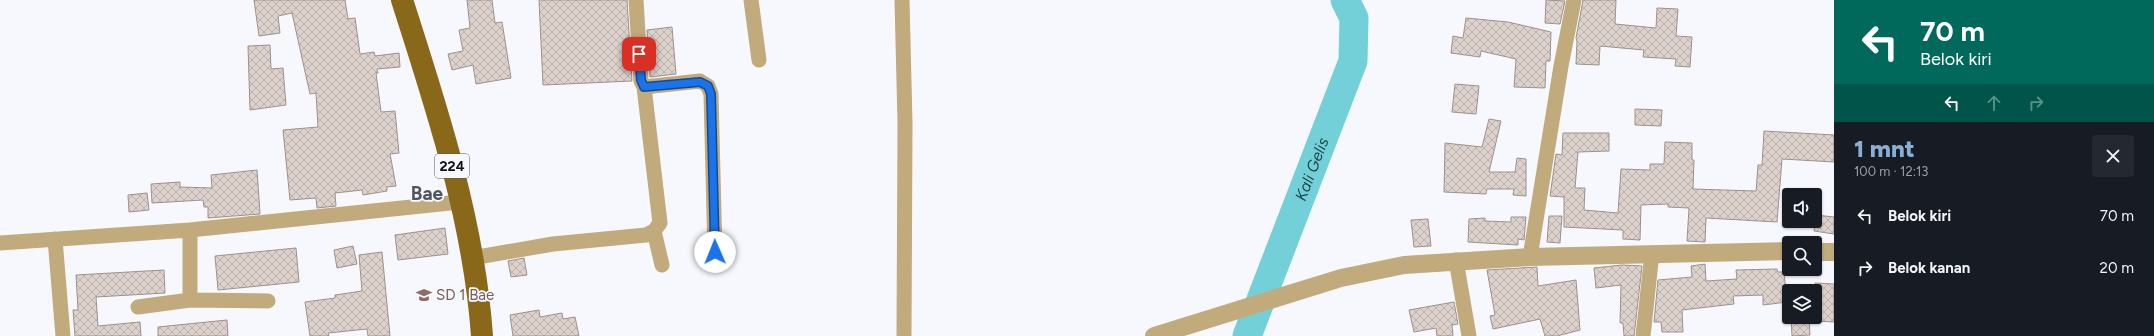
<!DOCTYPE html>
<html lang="id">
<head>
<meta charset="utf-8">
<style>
  :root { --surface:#171b24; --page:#242831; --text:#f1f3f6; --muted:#9ea1a6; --accent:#89afd4 }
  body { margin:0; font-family:Figtree,sans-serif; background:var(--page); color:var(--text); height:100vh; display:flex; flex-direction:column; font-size:15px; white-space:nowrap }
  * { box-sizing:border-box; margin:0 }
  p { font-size:13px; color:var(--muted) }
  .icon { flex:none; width:22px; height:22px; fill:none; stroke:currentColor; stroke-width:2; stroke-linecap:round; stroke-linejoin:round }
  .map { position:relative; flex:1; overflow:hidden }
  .side { display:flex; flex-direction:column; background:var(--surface); width:320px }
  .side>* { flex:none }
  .top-card { background:#00695c; color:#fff; overflow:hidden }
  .buttons { position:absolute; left:1782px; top:188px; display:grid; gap:8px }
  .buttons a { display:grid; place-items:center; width:40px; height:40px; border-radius:4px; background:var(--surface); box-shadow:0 1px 3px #0004; font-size:20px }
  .pin { position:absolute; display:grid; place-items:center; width:34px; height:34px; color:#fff; margin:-17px; border-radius:8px; box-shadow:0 2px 6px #0006 }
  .me { position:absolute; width:44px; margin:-22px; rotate:359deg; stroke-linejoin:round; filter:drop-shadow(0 0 3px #0008) }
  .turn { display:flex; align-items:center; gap:14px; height:84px; padding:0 20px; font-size:18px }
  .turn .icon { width:52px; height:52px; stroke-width:2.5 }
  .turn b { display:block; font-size:28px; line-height:34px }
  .lanes { display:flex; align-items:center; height:38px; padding:0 20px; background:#0003; justify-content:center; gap:20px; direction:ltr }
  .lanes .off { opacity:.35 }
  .round { display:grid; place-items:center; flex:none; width:42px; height:42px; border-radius:4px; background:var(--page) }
  .overview { display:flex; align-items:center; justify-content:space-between; height:68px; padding:0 20px }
  h1 { font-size:24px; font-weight:800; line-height:30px; color:var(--accent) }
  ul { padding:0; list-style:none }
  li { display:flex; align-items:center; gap:12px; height:52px; padding:0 20px }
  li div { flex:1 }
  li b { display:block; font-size:15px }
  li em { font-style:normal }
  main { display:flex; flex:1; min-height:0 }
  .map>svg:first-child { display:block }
</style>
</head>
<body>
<main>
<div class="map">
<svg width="1834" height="336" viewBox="0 0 1834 336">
  <defs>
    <pattern id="building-cross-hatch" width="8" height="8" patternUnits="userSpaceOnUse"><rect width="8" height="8" fill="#ddd1cb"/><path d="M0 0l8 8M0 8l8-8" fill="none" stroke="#bcb2ad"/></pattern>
  </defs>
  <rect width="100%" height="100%" fill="#f7f8fd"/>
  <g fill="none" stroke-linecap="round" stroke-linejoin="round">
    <!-- river -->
    <path stroke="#74d0d8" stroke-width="29" id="s1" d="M1247 336 1353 61 1354 18 1345 0"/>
  </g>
  <!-- building -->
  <path fill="url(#building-cross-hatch)" stroke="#9d918c" d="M254 0H345L348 19 355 18 360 54 374 52 375 56 399 53 400 67 377 69 378 73H376L381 112 395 111 399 153 390 154 396 186 387 187V191L363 195 362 190 335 193 336 206 317 208 316 198 290 200 283 130 318 127 316 93 310 94 292 13 278 16 280 33 259 36Z
    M467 0H492L495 23 502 22 511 78 476 84 473 65 452 70 448 54 463 51 459 30 470 28Z
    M539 0H627L632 81 543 85Z
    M1546 0 1565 1 1560 24 1545 23Z
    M1583 0H1616L1615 24 1656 28 1657 8 1678 9 1676 36 1692 37 1690 67 1675 66 1676 59 1643 57 1644 50 1600 46 1599 65 1576 64 1577 41 1576 38Z
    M1466 18 1508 22 1551 32 1550 61H1546L1545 88 1514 87 1516 59 1481 51 1480 57 1451 53 1453 36 1463 38Z
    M672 27 676 74 650 77 647 30Z
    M270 45 271 69 283 68 286 105 250 110 248 46Z
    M1455 84 1479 86 1476 114 1452 112Z
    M1635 109 1662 110 1661 126 1635 125Z
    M1489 119 1501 121 1489 172H1515L1517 158 1526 159V196L1513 195 1514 189H1487L1486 194 1444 192 1445 143 1482 147Z
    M1764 131 1834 135V162L1782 159 1777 222 1706 218 1705 242 1687 241 1689 208 1668 207V204L1641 205 1640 240 1623 239V230L1564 227V197L1550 196 1556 154 1562 155 1563 133H1609V151L1578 152 1575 188H1585L1584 210 1618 213 1621 169 1650 170V164H1664L1665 142 1692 143V160H1694L1693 189 1756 191 1758 165H1762Z
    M257 170 260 214 208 218V207H204L203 200 152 203 151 184 180 182V187L212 188 211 175Z
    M147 193 149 210 129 212 128 195Z
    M1816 215 1834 217V234L1814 231Z
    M1549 216H1562L1560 243 1547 242Z
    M1511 217H1526L1524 240 1518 239V245L1468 242 1469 219 1485 218V221L1511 222Z
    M1428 219 1431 246 1414 247 1411 220Z
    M445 228 448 254 398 260 395 235Z
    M353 246 357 264 337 268 334 250Z
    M296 248 299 282 218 290 215 256Z
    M382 252 390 336H368L367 329 328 333 329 336H310L305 302 335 298V295L362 291 359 255Z
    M524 258 527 275 511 277 508 261Z
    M1705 264 1706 281 1737 279 1736 270 1777 269 1778 272H1784L1787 302 1763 305V295L1733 296 1734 304 1682 310 1683 332H1662L1661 322H1654L1658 280 1692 277 1691 266Z
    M1622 265 1642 266 1634 336H1624L1623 323H1620L1621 285 1596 288 1594 268Z
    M1537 267 1538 286 1576 280 1580 330 1557 336H1545L1540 319 1493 329 1490 316 1495 315 1487 270Z
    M164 270 165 293 96 297 98 326 140 322 141 336H75L73 310H78L76 275Z
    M1815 283 1834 284V322L1815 321Z
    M1454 302 1458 324 1452 325 1453 336H1437L1436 328 1414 332 1409 310Z
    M539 310 540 317 562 313 563 319 575 317 579 336H513L510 315Z
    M1791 317H1809L1810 335 1792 336Z
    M227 320 228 336H158V327Z"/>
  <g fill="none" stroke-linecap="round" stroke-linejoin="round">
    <!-- minor -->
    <path stroke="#c1aa7c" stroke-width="15" d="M636 0 641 81 644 87 700 81 708 86 711 94 715 253
      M751 0 759 60
      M902 0 905 123 904 336
      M190 230V300
      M654 231 662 265
      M55 239 63 336
      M0 243 190 230 460 202
      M1530 257 1561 66 1574 0
      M472 258 553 244 646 235 654 231 660 223 644 87
      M1456 260 1469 336
      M138 307 190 300 268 301
      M1643 336 1652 253"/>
    <!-- tertiary -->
    <path stroke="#c1aa7c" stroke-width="18" d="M1815 252H1834
      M1154 336 1341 278 1404 265 1530 257 1789 251"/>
    <!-- primary -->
    <path stroke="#8a6819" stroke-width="22" d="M402 0C437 109 474 221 482 336"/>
  </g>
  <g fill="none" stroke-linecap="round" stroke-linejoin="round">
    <defs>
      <path id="route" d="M639 54 641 80 644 87 700 82 708 86 711 94 715 252"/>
    </defs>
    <!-- route casing -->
    <use href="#route" stroke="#114b97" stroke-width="10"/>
    <!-- route -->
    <use href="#route" stroke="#1a73e8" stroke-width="7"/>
  </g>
  <!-- icons -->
  <defs>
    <symbol id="school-bare" viewBox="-9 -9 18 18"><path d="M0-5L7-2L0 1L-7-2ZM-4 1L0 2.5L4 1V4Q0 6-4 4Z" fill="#8d6e63" stroke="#f7f8fd" stroke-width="2.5" paint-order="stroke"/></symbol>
  </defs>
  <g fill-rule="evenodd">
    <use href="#school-bare" x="413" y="284" width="22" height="22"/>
  </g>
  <g text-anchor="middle" stroke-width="3.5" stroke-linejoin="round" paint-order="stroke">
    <!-- shield labels -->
    <rect fill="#f7f8fd" stroke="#545659" stroke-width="1" x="435" y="154" width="34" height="24" rx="3"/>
    <g font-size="14" font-weight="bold" fill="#0e1013">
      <text x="452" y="171">224</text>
    </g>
    <!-- education labels -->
    <g font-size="15" fill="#785e54" stroke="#f7f8fd" text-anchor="start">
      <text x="436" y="300">SD 1 Bae</text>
    </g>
    <!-- water labels -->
    <g font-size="16" font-style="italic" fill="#1c474b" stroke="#f7f8fd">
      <text dy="6" stroke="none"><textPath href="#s1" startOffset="179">Kali Gelis</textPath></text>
    </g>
    <!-- district labels -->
    <g font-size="19" font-weight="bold" fill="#51555f" stroke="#f7f8fd">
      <text x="427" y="200">Bae</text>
    </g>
  </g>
</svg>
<div class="buttons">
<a><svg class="icon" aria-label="sound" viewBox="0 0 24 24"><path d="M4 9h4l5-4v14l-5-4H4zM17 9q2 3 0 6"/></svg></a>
<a><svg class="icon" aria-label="search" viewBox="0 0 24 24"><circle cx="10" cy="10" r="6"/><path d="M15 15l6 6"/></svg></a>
<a><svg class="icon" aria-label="layers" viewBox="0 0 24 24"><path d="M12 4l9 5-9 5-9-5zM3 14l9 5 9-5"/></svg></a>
</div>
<div class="pin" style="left:639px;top:54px;background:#d93025"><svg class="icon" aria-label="arrive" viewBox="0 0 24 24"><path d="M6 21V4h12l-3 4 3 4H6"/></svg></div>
<svg class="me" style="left:715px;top:252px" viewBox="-20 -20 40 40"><circle r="19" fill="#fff"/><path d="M0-13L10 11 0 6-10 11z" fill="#1a73e8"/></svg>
</div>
<section class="side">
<div class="top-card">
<div class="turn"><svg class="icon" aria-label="left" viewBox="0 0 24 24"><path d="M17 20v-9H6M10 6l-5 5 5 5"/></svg><div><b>70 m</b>Belok kiri</div></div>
<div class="lanes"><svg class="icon" aria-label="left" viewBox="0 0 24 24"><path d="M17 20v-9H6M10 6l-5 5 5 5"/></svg><svg class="icon off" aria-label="ahead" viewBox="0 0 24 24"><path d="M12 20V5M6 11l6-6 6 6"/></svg><svg class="icon off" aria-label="right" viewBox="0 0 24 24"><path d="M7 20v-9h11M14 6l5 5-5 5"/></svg></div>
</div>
<div class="overview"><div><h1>1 mnt</h1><p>100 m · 12:13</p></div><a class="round"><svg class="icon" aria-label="close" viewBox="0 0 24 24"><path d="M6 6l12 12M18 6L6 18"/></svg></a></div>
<ul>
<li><svg class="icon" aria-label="left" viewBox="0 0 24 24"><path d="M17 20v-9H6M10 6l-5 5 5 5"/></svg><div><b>Belok kiri</b></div><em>70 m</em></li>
<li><svg class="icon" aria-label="right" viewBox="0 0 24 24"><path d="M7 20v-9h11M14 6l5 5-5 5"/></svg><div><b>Belok kanan</b></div><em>20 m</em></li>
</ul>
</section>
</main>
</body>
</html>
